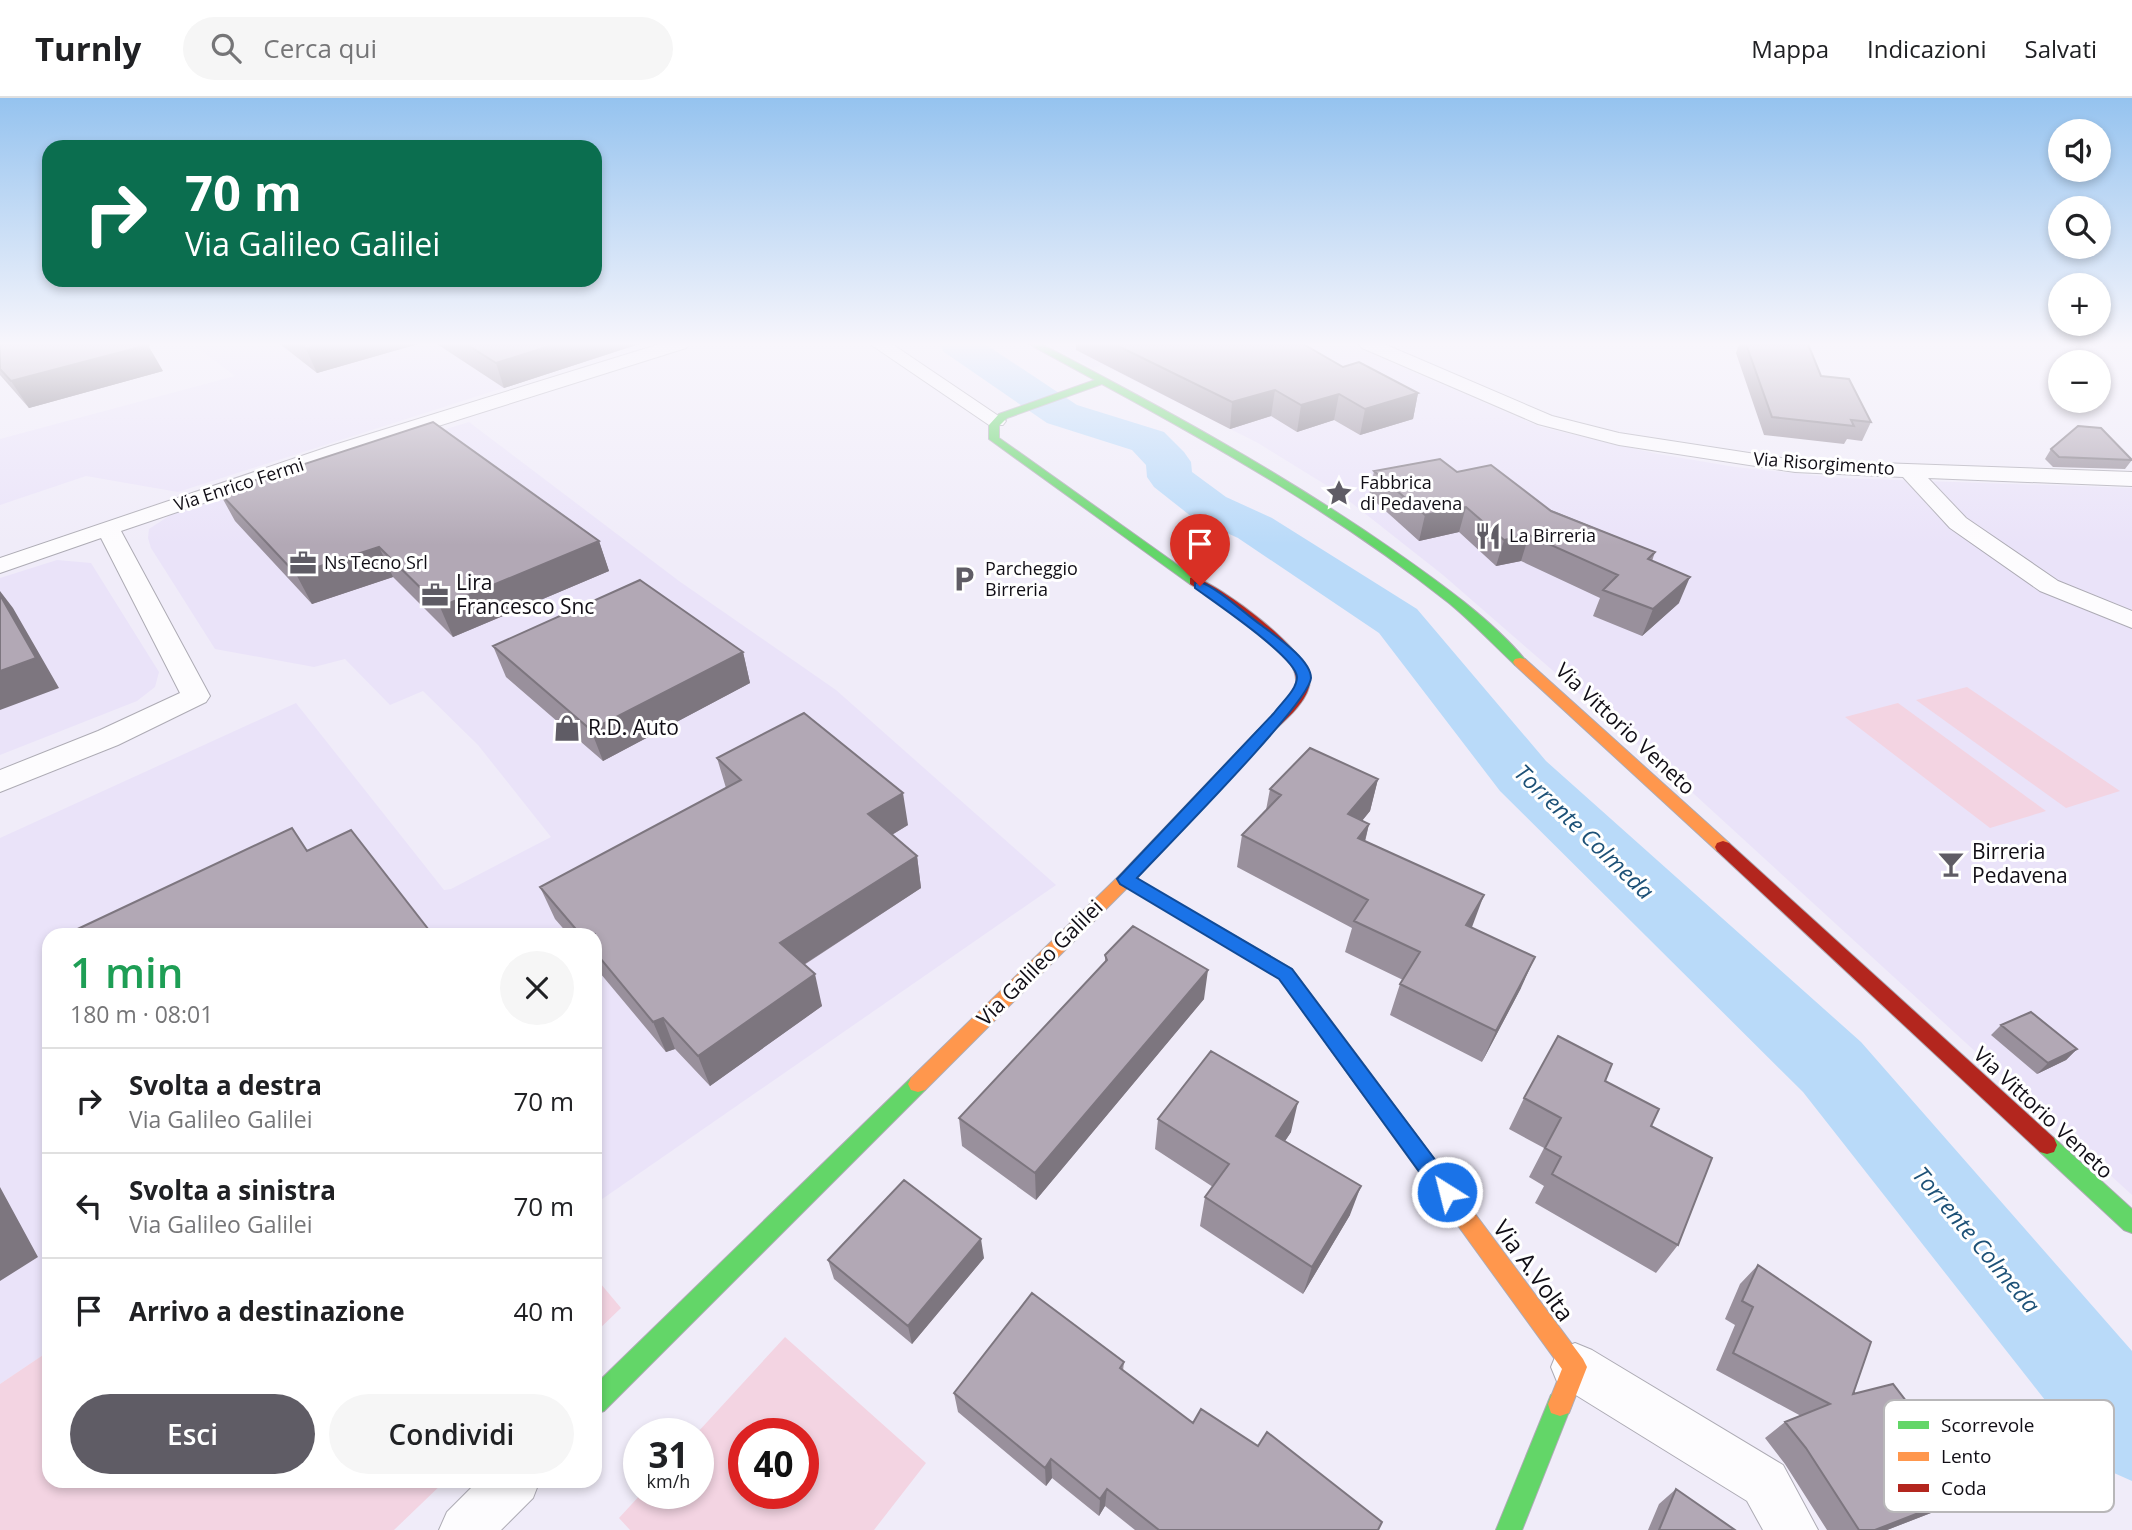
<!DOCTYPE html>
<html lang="it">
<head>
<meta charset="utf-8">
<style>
  :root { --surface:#fff; --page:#f6f6f6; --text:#202124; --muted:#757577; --line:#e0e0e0; --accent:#5f5c65 }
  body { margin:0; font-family:"Open Sans",sans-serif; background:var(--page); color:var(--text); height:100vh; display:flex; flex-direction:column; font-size:26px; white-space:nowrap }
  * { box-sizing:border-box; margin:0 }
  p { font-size:23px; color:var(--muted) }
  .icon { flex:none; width:38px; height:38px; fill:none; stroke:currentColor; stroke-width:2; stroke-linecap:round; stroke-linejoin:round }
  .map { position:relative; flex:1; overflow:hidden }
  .side { position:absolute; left:42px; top:830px; width:560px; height:560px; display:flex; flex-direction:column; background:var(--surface); border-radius:21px; box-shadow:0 4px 10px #0003 }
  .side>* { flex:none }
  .banner { position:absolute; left:42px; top:42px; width:560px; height:147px; border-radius:21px; box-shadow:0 4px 10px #0003; background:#0b6e4f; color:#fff; overflow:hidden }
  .fabs { position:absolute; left:2048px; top:21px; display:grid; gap:14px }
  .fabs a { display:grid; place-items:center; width:63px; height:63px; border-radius:50%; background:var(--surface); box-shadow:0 4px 10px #0003; font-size:35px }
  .speed { position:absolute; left:623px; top:1320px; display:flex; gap:14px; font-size:35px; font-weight:700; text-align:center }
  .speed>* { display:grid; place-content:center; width:91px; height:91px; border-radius:50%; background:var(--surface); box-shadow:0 4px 10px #0003; line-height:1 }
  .speed small { font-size:18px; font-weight:400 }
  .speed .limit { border:10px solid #d22; background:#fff; color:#111 }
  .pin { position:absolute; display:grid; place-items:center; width:60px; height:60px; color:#fff; margin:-72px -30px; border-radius:50% 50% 50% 0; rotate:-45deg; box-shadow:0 0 7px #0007 }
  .pin .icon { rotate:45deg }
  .me { position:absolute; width:77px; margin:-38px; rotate:324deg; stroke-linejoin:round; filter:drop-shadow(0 0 5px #0008) }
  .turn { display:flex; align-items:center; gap:24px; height:147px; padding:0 28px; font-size:32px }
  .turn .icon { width:91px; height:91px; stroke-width:2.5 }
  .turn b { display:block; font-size:49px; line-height:60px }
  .round { display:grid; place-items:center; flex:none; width:74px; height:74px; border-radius:37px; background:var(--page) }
  .headline { display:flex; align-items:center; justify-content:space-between; height:119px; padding:0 28px }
  h1 { font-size:42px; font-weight:600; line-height:52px; color:#1e9e55 }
  .action { display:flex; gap:14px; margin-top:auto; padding:14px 28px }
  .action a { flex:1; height:80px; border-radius:42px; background:var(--accent); color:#fff; font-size:28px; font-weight:600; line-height:80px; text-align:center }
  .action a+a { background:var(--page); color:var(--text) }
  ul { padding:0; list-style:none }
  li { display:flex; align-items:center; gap:21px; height:105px; padding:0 28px; border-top:2px solid var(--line) }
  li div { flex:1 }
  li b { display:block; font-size:26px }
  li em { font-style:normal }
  header { display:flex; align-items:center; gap:42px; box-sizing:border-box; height:98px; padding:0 35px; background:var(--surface); border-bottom:2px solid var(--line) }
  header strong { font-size:33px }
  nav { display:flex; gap:38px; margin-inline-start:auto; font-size:24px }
  .search { width:490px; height:63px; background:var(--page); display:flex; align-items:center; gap:18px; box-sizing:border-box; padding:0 24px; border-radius:38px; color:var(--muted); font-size:26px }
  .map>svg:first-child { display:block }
</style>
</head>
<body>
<header>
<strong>Turnly</strong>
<div class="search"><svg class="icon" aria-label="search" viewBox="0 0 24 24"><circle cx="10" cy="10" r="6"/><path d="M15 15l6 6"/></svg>Cerca qui</div>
<nav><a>Mappa</a><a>Indicazioni</a><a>Salvati</a></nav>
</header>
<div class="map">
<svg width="2132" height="1432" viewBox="0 0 2132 1432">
  <rect width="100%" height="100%" fill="#f0ecf9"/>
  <!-- built -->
  <path fill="#eae3f9" d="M198 246H641L178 394 86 378 0 407V341L235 278 195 248Z
    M1046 246H1349L1541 329 1658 356 1735 369 1839 380 2132 390V1097L1682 685 1443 477 1339 395 1258 345 1115 273 1102 267 1093 270Z
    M469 324 679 483 836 592 1056 787 595 1106V836H49V1253L0 1286V740L296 605 444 792 451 791 551 739 478 647 423 593 390 607 345 561 314 569 215 551 151 450 148 440 149 431 175 414Z
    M57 462 91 465 159 574 155 589 137 603 0 657V480Z"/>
  <!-- green -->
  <path fill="#f3d4e2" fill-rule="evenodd" d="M1967 589 2120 693 2066 710 1916 602Z
    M1898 605 2046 713 1990 730 1845 619Z
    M595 1179 621 1210 595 1235Z
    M785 1239 926 1365 874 1432H630L619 1420 642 1395H698L697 1335ZM744 1335H803V1395H744Z
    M49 1253V1382L445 1383 394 1432H0V1286Z"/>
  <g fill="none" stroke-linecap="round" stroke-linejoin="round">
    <!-- river -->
    <path fill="#b9daf9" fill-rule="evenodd" d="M939 246H985L1077 307 1164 334 1184 354 1191 364 1192 374 1226 399 1272 420 1417 511 1546 663 1861 944 2132 1253V1383L2096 1367 1803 994 1500 693 1379 535 1238 440 1192 419 1154 389 1147 379 1146 367 1132 352 1047 325 944 254Z"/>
    <defs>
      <path id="street" d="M660 246H689L686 250 346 357 121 433 210 598 206 604 118 647 0 694V672L98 633 180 595 101 440 0 475V460L331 348Z
        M870 246H892L1006 323 1003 327H989Z
        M1359 246H1384L1552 318 1619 335 1795 362 2132 374V388L1928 380 1966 420 2058 483 2132 513V530L2040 493 1950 430 1903 379 1795 374 1619 347 1538 326 1362 250Z
        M1575 1245 1592 1252 1783 1367 1818 1432H1763L1747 1403 1558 1286 1551 1269 1558 1252Z
        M479 1382H540L533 1400 501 1432H439L447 1414Z"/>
      <path id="fast" d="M1029 246H1041C1161 309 1281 374 1393 452 1436 482 1494 523 1527 564L1525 567H1515C1493 546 1472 524 1449 505 1342 420 1222 351 1102 286L1007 320 999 328V340L1200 483 1198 486H1190L989 341V327L999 316 1095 282Z
        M918 978 925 980 928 986 925 992 604 1313 595 1316V1287L911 980Z
        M2047 1038 2054 1040 2132 1111V1135L2124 1132 2040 1054 2037 1047 2040 1040Z
        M1560 1294 1569 1297 1572 1306 1522 1432H1496L1551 1297Z"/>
      <path id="slow" d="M1520 560 1525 561 1729 745 1731 749 1729 753H1717L1515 567 1513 564 1515 561Z
        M1263 630 1270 635 1268 638 1132 785 925 992 918 994 911 992 908 986 911 980 1120 777 1258 632Z
        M1358 966 1365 968 1583 1261 1587 1269 1569 1315 1560 1318 1551 1315 1548 1306 1562 1271 1351 980 1348 974 1351 968Z"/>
      <path id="jam" d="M1194 479C1220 487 1310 553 1310 582 1310 603 1282 625 1268 638L1263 640 1256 635C1267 619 1294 605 1296 584 1299 551 1215 502 1190 486V480Z
        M1723 743 1729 745 2054 1040 2057 1047 2054 1054 2047 1056 2040 1054 1717 753 1715 749 1717 745Z
        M1126 775 1292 871 1365 968 1368 974 1365 980 1358 982 1351 980 1280 881 1120 785 1118 781 1120 777Z"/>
    </defs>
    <!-- street casing -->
    <use href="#street" stroke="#adabb4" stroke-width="2"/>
    <!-- fast casing -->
    <use href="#fast" stroke="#adabb4" stroke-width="2"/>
    <!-- slow casing -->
    <use href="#slow" stroke="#adabb4" stroke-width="2"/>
    <!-- jam casing -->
    <use href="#jam" stroke="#adabb4" stroke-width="2"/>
    <!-- street -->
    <use href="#street" fill="#fdfcfe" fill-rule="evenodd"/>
    <!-- fast -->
    <use href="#fast" fill="#63d668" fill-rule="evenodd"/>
    <!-- slow -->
    <use href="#slow" fill="#ff974d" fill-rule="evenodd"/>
    <!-- jam -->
    <use href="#jam" fill="#b3261e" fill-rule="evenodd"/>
  </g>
  <!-- wall -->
  <path fill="#99909c" d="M0 246 163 273 29 310 0 277Z
    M280 246H418L317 275Z
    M437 246H639L504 290Z
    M1076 246H1303L1343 269 1418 295 1413 321 1360 337 1334 322 1297 334 1271 318 1230 331 1076 252Z
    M1739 246H1808L1821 278 1871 324 1862 343 1847 341 1844 346 1764 337 1736 255Z
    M2051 351 2132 362 2125 371 2053 369 2045 361Z
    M1374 373 1457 374 1655 454 1652 463 1679 505 1642 538 1593 518 1600 500 1521 463 1496 468 1459 434 1419 443 1369 398Z
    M219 394 599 443 609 473 453 539 393 479 312 506 235 423Z
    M493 548 743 554 750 585 603 663 506 579Z
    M717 660 908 727 892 737 917 758 921 790 804 867 822 908 710 988 675 951 666 954 595 869V836H568L555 821 540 789 726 690Z
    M1378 681 1370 713 1362 723 1369 726 1365 744 1472 829 1521 890 1482 964 1390 917 1400 886 1403 882 1345 854 1352 830 1237 769 1242 737 1266 712 1270 691Z
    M1105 857 1204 901 1036 1102 962 1048 959 1020 1105 864Z
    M2001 927 2077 951 2066 962 2037 976 1991 937Z
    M1605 983 1651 1028 1678 1147 1656 1175 1535 1105 1544 1088 1529 1079 1544 1050 1509 1031 1524 1000Z
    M1158 1021 1291 1034 1285 1043 1350 1117 1303 1196 1200 1128 1205 1099 1213 1089 1155 1051Z
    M984 1160 912 1246 834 1181 828 1162Z
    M1758 1167 1853 1296 1975 1393 1949 1408 1887 1432H1827L1785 1366 1765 1340 1785 1324 1801 1318 1716 1272 1735 1227 1725 1221 1740 1186Z
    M1124 1264 1123 1273 1193 1325 1378 1432H1135L1105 1408 1099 1418 1052 1380 1046 1388 958 1314 954 1295Z
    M1676 1391 1735 1432H1648L1659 1406Z"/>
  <!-- shaded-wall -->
  <path fill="#7d767f" d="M321 246H418L317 275 306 251Z
    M556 246H639L504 290 496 265Z
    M148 247 163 273 29 310 11 283Z
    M1275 292 1271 318 1230 331 1232 304Z
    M1418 295 1413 321 1360 337 1365 311Z
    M1339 296 1334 322 1297 334 1301 307Z
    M1466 409 1459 434 1419 443 1425 417Z
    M1529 437 1521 463 1496 468 1504 442Z
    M599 443 609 473 453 539 440 509Z
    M379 449 393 479 312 506 296 476Z
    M1690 479 1679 505 1642 538 1653 511Z
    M0 493 13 510 59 590 0 612Z
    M743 554 750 585 603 663 591 632Z
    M1378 681 1370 713 1341 748 1348 716Z
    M903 695 908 727 873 748 868 716Z
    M1369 726 1361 758 1358 740Z
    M917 758 921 790 789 876 780 845Z
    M1484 797 1472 829 1454 858 1466 827Z
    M1535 859 1521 890 1482 964 1496 933Z
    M1208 872 1204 901 1036 1102 1035 1075Z
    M815 876 822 908 710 988 698 958Z
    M663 920 675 951 666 954 653 924Z
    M2077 951 2066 962 2037 976 2048 965Z
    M1298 1004 1291 1034 1269 1067 1276 1038Z
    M1361 1088 1350 1117 1303 1196 1312 1169Z
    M0 1089 38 1159 0 1183Z
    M981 1141 984 1160 912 1246 908 1228Z
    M1051 1361 1052 1380 1046 1388 1045 1370Z
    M1107 1391 1105 1408 1099 1418 1100 1401Z
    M1975 1393 1949 1408 1887 1432H1875Z"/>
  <!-- building -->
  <path fill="#b2a8b5" stroke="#7d767f" stroke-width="2" d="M0 246H147L148 247 11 283 0 271Z
    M300 246H321L306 251Z
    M466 246H556L496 265Z
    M1114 246H1303L1343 269 1359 264 1418 295 1365 311 1339 296 1301 307 1275 292 1232 304Z
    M1746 246H1808L1821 278 1849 281 1871 324 1851 322 1854 328 1772 319Z
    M433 324 599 443 440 509 379 449 296 476 219 394Z
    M2078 328 2101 330 2132 362 2059 359 2051 351Z
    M1440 361 1457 374 1491 367 1551 413 1655 454 1648 461 1690 479 1653 511 1603 492 1618 477 1529 437 1504 442 1466 409 1425 417 1374 373Z
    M640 482 743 554 591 632 493 548Z
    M0 497 36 560 0 573Z
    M804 615 903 695 868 716 917 758 780 845 815 876 698 958 663 920 653 924 595 854V836H580L540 789 741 682 717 660Z
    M1310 650 1378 681 1348 716 1369 726 1358 740 1484 797 1466 827 1535 859 1496 933 1400 886 1420 854 1354 823 1368 802 1242 737 1281 697 1270 691Z
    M292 730 307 753 351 732 432 836H67Z
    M1133 828 1208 872 1035 1075 959 1020 1107 862 1105 857Z
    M2031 914 2077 951 2048 965 2001 927Z
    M1558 938 1612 966 1605 983 1659 1011 1651 1028 1712 1060 1678 1147 1552 1076 1561 1059 1545 1050 1561 1020 1524 1000Z
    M1211 953 1298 1004 1276 1038 1361 1088 1312 1169 1205 1099 1229 1066 1158 1021Z
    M904 1082 981 1141 908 1228 828 1162Z
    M1758 1167 1871 1244 1853 1296 1893 1286 1975 1393 1875 1432H1859L1806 1350 1785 1324 1830 1306 1733 1255 1753 1209 1742 1203Z
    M1032 1195 1124 1264 1120 1270 1193 1325 1201 1311 1258 1348 1267 1334 1382 1424 1378 1432H1159L1107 1391 1100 1401 1051 1361 1045 1370 954 1295Z
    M1676 1391 1735 1432H1659Z"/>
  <!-- sky -->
  <linearGradient id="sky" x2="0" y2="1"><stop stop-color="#95c3ef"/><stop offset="0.55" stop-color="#f8f6fc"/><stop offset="1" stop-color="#f8f6fc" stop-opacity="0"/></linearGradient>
  <rect width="2132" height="447" fill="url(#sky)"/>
  <!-- route -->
  <path fill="#1a73e8" stroke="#114b97" stroke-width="2" d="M1200 484C1218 490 1244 515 1261 527 1274 537 1311 561 1311 580 1310 604 1163 752 1137 780L1292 871 1454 1087 1457 1094 1454 1101 1447 1104 1439 1101 1279 881 1120 786 1117 781 1274 615C1281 605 1297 592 1297 579 1296 559 1214 504 1195 490V485Z"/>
  <!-- icons -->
  <defs>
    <symbol id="sight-bare" viewBox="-9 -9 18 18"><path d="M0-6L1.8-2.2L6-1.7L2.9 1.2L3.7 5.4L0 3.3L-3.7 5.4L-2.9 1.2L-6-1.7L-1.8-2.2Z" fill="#5f5c65" stroke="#fff" stroke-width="2.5" paint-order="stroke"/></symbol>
    <symbol id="restaurant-bare" viewBox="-9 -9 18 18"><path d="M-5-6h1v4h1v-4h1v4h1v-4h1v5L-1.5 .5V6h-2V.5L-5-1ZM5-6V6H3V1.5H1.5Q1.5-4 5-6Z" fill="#5f5c65" stroke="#fff" stroke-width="2.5" paint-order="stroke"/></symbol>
    <symbol id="office-bare" viewBox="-9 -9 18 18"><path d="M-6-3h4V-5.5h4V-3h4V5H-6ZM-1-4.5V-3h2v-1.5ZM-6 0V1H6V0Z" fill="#5f5c65" stroke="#fff" stroke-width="2.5" paint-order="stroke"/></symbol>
    <symbol id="parking-bare" viewBox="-9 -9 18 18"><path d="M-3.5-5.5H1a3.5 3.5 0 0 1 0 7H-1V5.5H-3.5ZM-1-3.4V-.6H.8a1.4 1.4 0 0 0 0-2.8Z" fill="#5f5c65" stroke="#fff" stroke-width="2.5" paint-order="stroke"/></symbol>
    <symbol id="shop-bare" viewBox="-9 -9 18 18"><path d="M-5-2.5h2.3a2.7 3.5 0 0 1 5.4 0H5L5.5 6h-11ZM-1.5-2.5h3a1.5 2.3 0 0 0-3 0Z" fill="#5f5c65" stroke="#fff" stroke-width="2.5" paint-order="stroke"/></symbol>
    <symbol id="bar-bare" viewBox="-9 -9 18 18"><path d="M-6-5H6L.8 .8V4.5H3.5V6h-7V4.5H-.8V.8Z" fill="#5f5c65" stroke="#fff" stroke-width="2.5" paint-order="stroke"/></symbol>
  </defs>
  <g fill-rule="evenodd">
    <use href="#sight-bare" x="1320" y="376" width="38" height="38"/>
    <use href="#restaurant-bare" x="1469" y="419" width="38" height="38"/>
    <use href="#office-bare" x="284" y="446" width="38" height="38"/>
    <use href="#parking-bare" x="945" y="462" width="38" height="38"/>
    <use href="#office-bare" x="416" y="478" width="38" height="38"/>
    <use href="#shop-bare" x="548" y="611" width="38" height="38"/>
    <use href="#bar-bare" x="1932" y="747" width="38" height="38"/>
  </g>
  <g text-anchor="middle" stroke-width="6" stroke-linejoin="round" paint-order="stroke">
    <!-- far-street labels -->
    <g font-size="18" fill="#110e16" stroke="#fff">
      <text transform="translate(1824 366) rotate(4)" y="6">Via Risorgimento</text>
      <text transform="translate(239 387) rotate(-18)" y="6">Via Enrico Fermi</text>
    </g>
    <!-- far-poi labels -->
    <g font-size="18" fill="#110e16" stroke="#fff" text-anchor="start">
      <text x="1360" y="391">Fabbrica<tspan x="1360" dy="21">di Pedavena</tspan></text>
      <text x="1509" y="444">La Birreria</text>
      <text x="324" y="471">Ns Tecno Srl</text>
      <text x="985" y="477">Parcheggio<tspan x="985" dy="21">Birreria</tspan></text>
    </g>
    <!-- poi labels -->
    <g font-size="21" fill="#110e16" stroke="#fff" text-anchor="start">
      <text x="456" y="492">Lira<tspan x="456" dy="24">Francesco Snc</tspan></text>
      <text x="588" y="637">R.D. Auto</text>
      <text x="1972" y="761">Birreria<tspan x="1972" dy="24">Pedavena</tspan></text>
    </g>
    <!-- street labels -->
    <g font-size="21" fill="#110e16" stroke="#fff">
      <text transform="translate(1625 631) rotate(43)" y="7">Via Vittorio Veneto</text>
      <text transform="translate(1040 865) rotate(-45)" y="7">Via Galileo Galilei</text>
      <text transform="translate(2043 1015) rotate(43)" y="7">Via Vittorio Veneto</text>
    </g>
    <!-- water labels -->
    <g font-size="23" font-style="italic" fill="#1d5177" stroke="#fff">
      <text transform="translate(1584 734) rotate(44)" y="8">Torrente Colmeda</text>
      <text transform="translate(1976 1142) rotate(50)" y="8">Torrente Colmeda</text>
    </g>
    <!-- near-street labels -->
    <g font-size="24" fill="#110e16" stroke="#fff">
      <text transform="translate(1533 1173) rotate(54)" y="8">Via A.Volta</text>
    </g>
  </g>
  <!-- legend -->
  <rect x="1884" y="1302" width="230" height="112" rx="10" fill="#fff" stroke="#b8b7b9" stroke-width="2"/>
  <rect x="1898" y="1323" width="31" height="8" fill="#63d668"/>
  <rect x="1898" y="1354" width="31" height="9" fill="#ff974d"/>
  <rect x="1898" y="1386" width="31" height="8" fill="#b3261e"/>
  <g font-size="19" fill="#110e16">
    <text x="1941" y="1334">Scorrevole</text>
    <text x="1941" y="1365">Lento</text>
    <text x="1941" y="1397">Coda</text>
  </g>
</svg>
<div class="fabs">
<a><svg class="icon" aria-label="sound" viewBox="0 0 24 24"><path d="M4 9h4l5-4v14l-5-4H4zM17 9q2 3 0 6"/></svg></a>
<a><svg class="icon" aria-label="search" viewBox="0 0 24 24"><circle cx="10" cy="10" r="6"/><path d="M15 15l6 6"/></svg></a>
<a>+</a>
<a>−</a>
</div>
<div class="speed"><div>31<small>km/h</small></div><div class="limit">40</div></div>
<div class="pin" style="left:1200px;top:488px;background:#d93025"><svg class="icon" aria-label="arrive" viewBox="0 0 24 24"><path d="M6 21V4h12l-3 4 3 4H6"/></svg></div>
<svg class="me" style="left:1447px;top:1094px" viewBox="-20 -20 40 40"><circle r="17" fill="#1a73e8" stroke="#fff" stroke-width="3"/><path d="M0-11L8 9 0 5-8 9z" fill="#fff"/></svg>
<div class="banner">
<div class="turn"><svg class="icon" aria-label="right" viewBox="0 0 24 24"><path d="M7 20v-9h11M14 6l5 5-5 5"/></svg><div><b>70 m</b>Via Galileo Galilei</div></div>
</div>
<section class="side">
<div class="headline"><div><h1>1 min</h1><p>180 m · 08:01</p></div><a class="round"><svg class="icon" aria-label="close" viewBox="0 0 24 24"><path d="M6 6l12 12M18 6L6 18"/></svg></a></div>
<ul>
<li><svg class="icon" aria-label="right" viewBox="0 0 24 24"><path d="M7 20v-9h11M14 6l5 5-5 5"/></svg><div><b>Svolta a destra</b><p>Via Galileo Galilei</p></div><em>70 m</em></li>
<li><svg class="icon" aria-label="left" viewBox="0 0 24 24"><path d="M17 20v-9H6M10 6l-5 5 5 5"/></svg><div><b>Svolta a sinistra</b><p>Via Galileo Galilei</p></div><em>70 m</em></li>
<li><svg class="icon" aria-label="arrive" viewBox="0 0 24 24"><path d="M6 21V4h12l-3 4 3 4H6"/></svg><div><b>Arrivo a destinazione</b></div><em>40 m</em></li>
</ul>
<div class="action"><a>Esci</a><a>Condividi</a></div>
</section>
</div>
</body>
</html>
